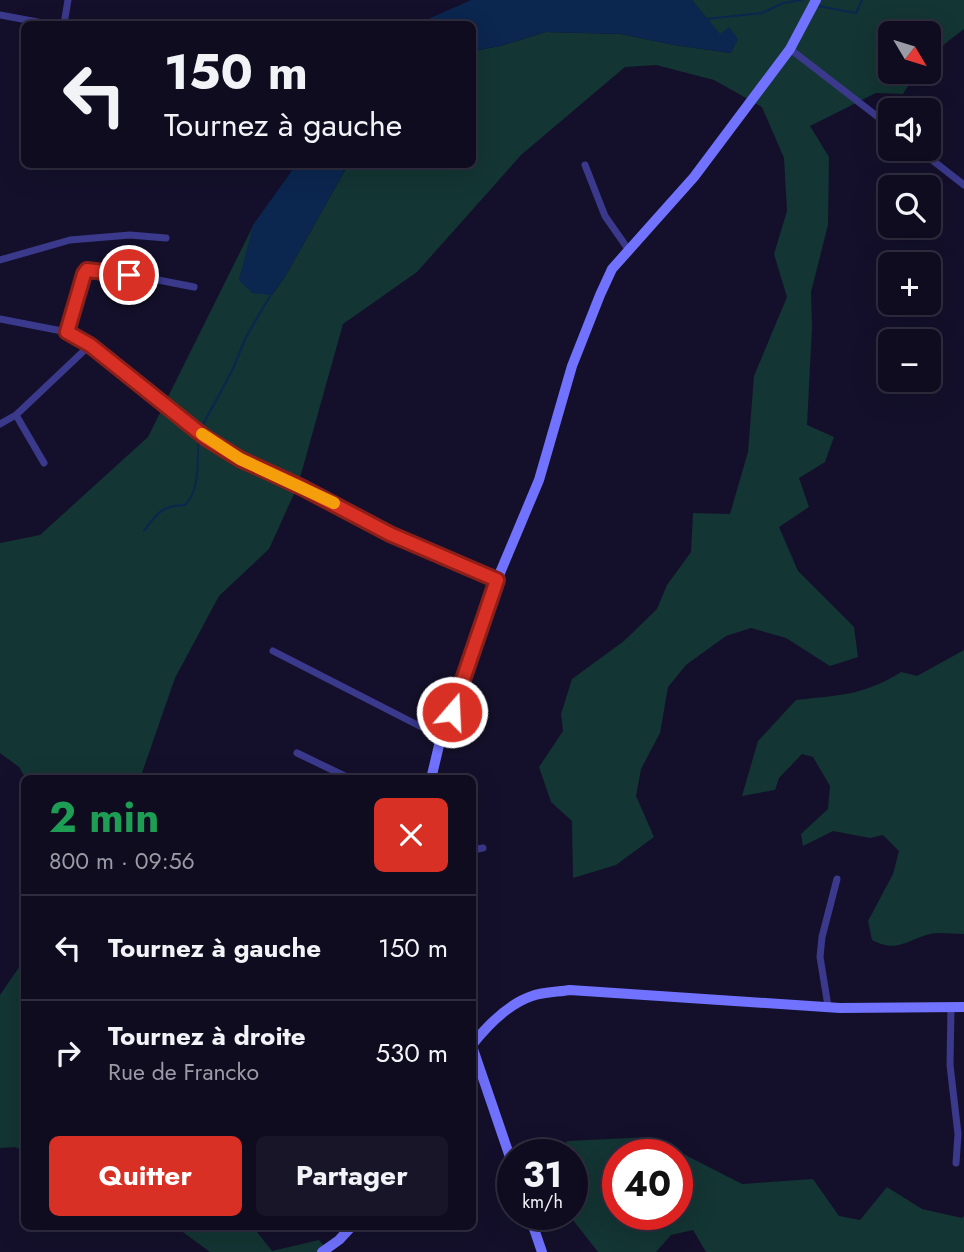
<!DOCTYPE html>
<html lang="fr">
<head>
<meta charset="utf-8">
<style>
  :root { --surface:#0f0c20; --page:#181529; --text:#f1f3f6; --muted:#9b9ba5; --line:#2f2c3e; --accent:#d93025 }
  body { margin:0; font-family:Jost,sans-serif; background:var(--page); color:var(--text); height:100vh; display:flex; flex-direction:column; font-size:26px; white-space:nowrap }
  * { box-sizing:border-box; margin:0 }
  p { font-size:23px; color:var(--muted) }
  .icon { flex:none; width:38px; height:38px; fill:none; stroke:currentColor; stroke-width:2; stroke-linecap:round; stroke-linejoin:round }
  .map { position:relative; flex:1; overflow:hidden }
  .sheet { position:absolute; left:21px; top:775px; width:455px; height:455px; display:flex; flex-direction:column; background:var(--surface); border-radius:10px; box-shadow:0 7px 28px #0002,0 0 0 2px var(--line) }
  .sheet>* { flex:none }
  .hud { position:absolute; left:21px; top:21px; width:455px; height:147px; border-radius:10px; box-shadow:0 7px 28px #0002,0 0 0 2px var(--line); background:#0f0c20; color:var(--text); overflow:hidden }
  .needle { width:46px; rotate:128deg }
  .tools { position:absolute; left:878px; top:21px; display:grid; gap:14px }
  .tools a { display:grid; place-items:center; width:63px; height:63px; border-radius:10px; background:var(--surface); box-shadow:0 7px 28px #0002,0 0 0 2px var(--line); font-size:35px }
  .speed { position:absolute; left:497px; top:1139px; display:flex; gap:14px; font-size:35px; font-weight:700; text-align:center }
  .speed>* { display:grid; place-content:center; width:91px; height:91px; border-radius:50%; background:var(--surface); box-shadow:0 7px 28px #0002,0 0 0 2px var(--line); line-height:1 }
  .speed small { font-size:18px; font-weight:400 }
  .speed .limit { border:10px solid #d22; background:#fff; color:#111 }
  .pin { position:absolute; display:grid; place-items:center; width:60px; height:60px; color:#fff; margin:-30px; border:4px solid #fff; border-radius:50%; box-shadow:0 2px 7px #0007 }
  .me { position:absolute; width:77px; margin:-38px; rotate:19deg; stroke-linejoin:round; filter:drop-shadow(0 0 5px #0008) }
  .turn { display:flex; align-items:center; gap:24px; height:147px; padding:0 28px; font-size:32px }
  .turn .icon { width:91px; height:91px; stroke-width:2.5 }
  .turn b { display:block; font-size:49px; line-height:60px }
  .round { display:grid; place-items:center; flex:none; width:74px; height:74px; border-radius:10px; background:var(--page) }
  .summary { display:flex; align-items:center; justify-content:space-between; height:119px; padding:0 28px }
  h1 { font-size:42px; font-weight:700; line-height:52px; color:#1e9e55 }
  .button { display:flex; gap:14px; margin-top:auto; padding:14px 28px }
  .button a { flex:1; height:80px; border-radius:10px; background:var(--accent); color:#fff; font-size:28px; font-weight:700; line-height:80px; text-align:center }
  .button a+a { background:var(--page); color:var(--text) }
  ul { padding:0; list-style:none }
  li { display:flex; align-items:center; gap:21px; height:105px; padding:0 28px; border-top:2px solid var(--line) }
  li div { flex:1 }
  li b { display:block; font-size:26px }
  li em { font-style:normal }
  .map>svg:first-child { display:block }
</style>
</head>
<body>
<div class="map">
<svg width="964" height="1252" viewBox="0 0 964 1252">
  <rect width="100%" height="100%" fill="#14102b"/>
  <!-- green -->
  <path fill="#133533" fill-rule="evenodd" d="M692 0H964V29L929 56V33H891V72H917L903 94 876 93 810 126 829 157 828 225 811 292 812 328 807 425 834 437 825 462 799 478 809 507 779 527 798 571 854 627 858 657 830 666 786 638 751 628 726 636 686 665 668 687 660 733 641 769 636 796 654 837 616 865 573 878 572 821 551 802 539 767 563 731 561 714 572 679 624 641 657 609 667 585 691 552 693 513 730 514 748 452 754 376 787 297 774 254 787 211 784 158 762 107 714 80 656 65 625 67 521 155 417 272 343 324 298 485 269 549 219 596 175 678 142 773 143 779H26L19 767 0 753V543L40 535 148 437 256 220 239 280 272 295 286 275 348 165 472 164 473 51 500 46 546 32 621 34 674 45 731 53 720 35Z
    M964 650V934C953 934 940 932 930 934 905 941 897 953 872 940L868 921 893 874 899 851 883 835 870 838 833 831 803 846 801 834 828 809 830 786 813 757 802 754 779 778 775 790 742 796 758 741 796 700C839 695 863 696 901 672L917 676Z
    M24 960V1151L15 1147 0 1148V995Z
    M650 1137 742 1184 813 1179 839 1216 860 1220 887 1187 922 1209 962 1218 964 1216V1252H706L693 1230 671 1235 656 1252H598L569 1215 572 1214V1155H563L567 1141ZM618 1155H677V1214H618Z
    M176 1227H253L272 1251 319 1240 329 1252H210Z"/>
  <!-- water -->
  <path fill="#0b264f" d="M471 0H692L720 34 729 27 738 39 731 53 674 45 621 34 546 32 500 46 473 51 472 24H417Z
    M296 165H348L286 275 272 295 252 293 239 280 253 225Z"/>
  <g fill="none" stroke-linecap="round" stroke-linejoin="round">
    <!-- stream -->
    <path stroke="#0b264f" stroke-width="2" d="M818 6 856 13 862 0
      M706 19 762 13 783 3 802 0
      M200 430 233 369 246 337 270 296
      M144 531C157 513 161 506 185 505 202 488 196 457 199 436"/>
    <!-- street -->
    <path stroke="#3a398c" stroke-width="7" d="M0 15 48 24
      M64 24 68 0
      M790 49 891 127
      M918 149 964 185
      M585 165 605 216 628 249
      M0 260 70 240 130 235 166 238
      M0 319 67 332 90 345 207 438 240 459 301 487 390 534 497 580
      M67 332 84 274 87 270 148 278 194 287
      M16 415 44 463
      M0 424 16 415 90 345
      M273 651 441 737
      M297 753 351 779
      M472 850 483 848
      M828 1006 820 957 822 937 837 879
      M951 1007 950 1065 958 1134 956 1163"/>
    <!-- secondary -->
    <path stroke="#7172ff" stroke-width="10" d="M431 779 441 737 452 712 497 580 539 480 572 366 600 295 612 269 694 177 790 49 816 0
      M472 1026V1040
      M472 1045C487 1026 508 1004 532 996 543 992 558 992 570 990L840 1008 964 1007
      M472 1046 513 1166
      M529 1214 542 1252
      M322 1252 339 1240 351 1227"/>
  </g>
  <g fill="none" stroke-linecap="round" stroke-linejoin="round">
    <defs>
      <path id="route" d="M129 275 87 270 84 274 67 332 90 345 206 438 240 459 301 487 390 534 497 580 452 712"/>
    </defs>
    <!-- route casing -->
    <use href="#route" stroke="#8d1f18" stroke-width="18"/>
    <!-- route -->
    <use href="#route" stroke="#d93025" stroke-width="12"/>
    <!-- slow -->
    <path stroke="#f59e0b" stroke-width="12" d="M202 434 240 459 334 503"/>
  </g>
</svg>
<div class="tools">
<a><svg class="needle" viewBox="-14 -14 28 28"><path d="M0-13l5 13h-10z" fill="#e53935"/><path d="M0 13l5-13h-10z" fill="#9b9ba5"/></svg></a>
<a><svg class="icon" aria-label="sound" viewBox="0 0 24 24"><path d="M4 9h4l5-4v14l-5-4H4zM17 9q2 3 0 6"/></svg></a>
<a><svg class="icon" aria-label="search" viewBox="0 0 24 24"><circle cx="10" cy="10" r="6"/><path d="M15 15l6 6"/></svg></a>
<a>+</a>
<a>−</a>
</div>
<div class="speed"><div>31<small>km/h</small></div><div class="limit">40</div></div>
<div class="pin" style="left:129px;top:275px;background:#d93025"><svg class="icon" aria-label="arrive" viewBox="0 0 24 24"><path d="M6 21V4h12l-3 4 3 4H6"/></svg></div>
<svg class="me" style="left:452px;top:712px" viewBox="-20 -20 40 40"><circle r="17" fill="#d93025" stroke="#fff" stroke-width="3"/><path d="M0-11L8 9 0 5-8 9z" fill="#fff"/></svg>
<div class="hud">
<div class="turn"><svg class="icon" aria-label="left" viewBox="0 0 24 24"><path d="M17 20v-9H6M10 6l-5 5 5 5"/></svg><div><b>150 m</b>Tournez à gauche</div></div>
</div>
<section class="sheet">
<div class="summary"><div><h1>2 min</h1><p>800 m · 09:56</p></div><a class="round" style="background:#d93025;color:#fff"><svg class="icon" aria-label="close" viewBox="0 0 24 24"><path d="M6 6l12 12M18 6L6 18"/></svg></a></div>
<ul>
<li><svg class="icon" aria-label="left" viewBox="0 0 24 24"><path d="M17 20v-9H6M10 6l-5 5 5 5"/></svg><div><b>Tournez à gauche</b></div><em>150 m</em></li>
<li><svg class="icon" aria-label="right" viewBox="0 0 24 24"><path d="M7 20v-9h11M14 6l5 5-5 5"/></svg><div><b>Tournez à droite</b><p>Rue de Francko</p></div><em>530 m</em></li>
</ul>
<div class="button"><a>Quitter</a><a>Partager</a></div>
</section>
</div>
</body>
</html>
